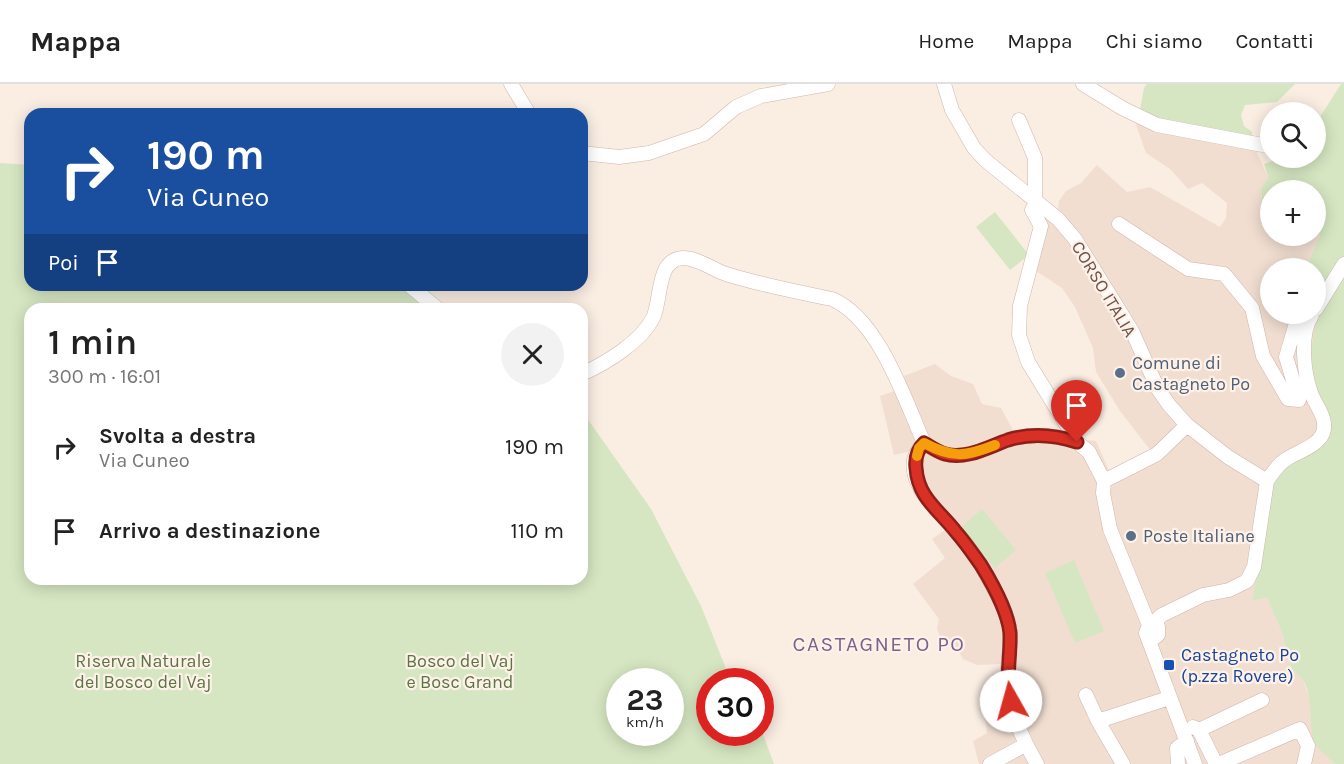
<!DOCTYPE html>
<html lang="it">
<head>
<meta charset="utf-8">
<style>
  :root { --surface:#fff; --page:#f2f2f2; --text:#222; --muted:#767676; --line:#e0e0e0 }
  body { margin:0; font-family:Karla,sans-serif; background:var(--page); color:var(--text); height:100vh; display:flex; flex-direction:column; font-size:22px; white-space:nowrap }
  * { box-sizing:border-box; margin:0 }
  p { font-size:20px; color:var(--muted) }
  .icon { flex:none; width:33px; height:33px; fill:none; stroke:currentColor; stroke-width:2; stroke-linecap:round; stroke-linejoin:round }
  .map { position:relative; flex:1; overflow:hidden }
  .panel { position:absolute; left:24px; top:219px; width:564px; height:282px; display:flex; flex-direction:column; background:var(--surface); border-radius:18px; box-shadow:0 3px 15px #0003 }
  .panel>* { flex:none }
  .top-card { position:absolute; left:24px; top:24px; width:564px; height:183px; border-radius:18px; box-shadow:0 3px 15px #0003; background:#1a4fa0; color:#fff; overflow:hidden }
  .tools { position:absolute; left:1260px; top:18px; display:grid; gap:12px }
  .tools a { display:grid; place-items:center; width:66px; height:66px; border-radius:50%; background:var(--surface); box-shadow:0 3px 15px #0003; font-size:30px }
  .speed { position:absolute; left:606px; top:584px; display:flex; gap:12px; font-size:30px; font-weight:700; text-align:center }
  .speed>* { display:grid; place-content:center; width:78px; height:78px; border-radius:50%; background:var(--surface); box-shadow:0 3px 15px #0003; line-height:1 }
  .speed small { font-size:15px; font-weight:400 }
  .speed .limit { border:9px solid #d22; background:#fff; color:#111 }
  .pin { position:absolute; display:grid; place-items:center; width:51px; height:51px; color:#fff; margin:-62px -26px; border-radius:50% 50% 50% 0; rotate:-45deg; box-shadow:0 0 6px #0007 }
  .pin .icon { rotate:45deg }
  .me { position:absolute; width:66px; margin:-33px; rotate:353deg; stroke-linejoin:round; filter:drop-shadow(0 0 4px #0008) }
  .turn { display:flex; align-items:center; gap:21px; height:126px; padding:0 24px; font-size:27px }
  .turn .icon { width:78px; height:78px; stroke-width:2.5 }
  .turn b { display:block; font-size:42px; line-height:51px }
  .then { display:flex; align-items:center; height:57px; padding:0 24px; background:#0003; gap:12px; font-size:22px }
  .round { display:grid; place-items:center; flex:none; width:63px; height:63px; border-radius:32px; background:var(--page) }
  .head { display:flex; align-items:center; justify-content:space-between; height:102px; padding:0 24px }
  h1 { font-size:36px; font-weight:600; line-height:45px }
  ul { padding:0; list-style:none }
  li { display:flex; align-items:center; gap:18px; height:84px; padding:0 24px }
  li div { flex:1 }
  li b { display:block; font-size:22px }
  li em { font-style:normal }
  header { display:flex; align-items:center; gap:36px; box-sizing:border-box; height:84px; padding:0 30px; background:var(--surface); border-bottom:2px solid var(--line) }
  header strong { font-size:28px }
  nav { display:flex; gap:33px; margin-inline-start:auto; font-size:21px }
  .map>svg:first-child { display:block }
</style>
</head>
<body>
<header>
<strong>Mappa</strong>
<nav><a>Home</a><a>Mappa</a><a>Chi siamo</a><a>Contatti</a></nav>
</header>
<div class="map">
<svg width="1344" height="680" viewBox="0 0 1344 680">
  <rect width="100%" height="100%" fill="#faede2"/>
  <!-- residential -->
  <path fill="#f1ded1" d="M1140 26 1262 56 1257 69 1268 93 1261 106 1262 119 1270 127V152H1316V146L1320 152 1306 184H1270V230H1316L1319 227 1313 267 1331 349 1327 359 1287 380 1253 517 1267 512 1282 549 1292 586 1301 591 1312 619 1310 630 1316 661 1335 680H1009L1006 675 994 680H979L973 657 987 649 985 631 996 628 999 616 1006 609 1001 580 977 581 963 575 958 565 941 555 937 545 939 535 913 500 945 474 932 455 945 446 914 411 909 395 911 367 894 371 880 312 907 303 904 292 935 280 951 292 973 300 982 320 1001 324 1015 350 1096 357 1110 389 1151 367 1120 327 1096 288 1093 264 1075 223 1062 204 1033 185 1040 111 1058 125 1059 117 1066 107 1081 99 1097 81 1127 108 1150 103 1220 143 1226 134 1227 119 1202 99 1188 105 1170 85 1146 69 1136 41Z"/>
  <!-- green -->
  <path fill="#d6e6c2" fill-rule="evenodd" d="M1147 0H1295L1277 18 1245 21 1241 31 1244 42 1252 48V54L1161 36 1140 26 1144 4Z
    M1341 0H1344V680H1335C1329 674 1319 667 1315 659 1305 635 1319 602 1292 586L1282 549 1267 513 1252 517 1274 397 1287 380 1327 359C1336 333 1315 317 1312 292 1309 271 1314 247 1319 227L1316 224V184H1306L1320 152 1316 146V106H1270V127L1262 119 1261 105 1268 93 1264 80 1281 74H1316V39Z
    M0 79 30 81V201H405L433 225H30V495H582V327L651 425 701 522 731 597H710V648H760L761 645 774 680H0ZM620 597H670V648H620Z
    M995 128 1029 171 1010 186 976 143Z
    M982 425 1016 466 995 484 961 443Z
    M1074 476 1104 547 1075 559 1045 489Z"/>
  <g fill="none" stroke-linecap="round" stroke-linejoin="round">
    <defs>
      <path id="minor" d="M511 0 529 30
        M944 0 952 26 974 64 985 76 1058 135 1075 155 1132 247 1158 305 1169 321 1187 341 1228 373 1267 397 1254 483 1247 497 1229 506 1203 511 1162 531 1152 540
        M1083 0 1122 24 1157 41 1268 62
        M1019 36 1035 74V115
        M582 69 619 73 649 69 704 50 736 23 761 12 828 0
        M1037 117 1032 126 1041 142 1020 222 1019 251 1028 278 1077 358 1089 368 1104 397 1103 409 1110 445 1149 541
        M1119 140 1188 185 1224 190 1252 224 1263 272 1288 315 1299 316 1286 273 1296 239 1308 237
        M409 201 438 225
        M1316 225 1344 180
        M582 290C606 279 641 258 653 234 662 215 656 175 683 174 698 174 712 185 726 190 761 201 797 208 832 215 879 235 905 316 924 359
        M924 359C893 389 939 427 956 448 966 459 976 472 983 485 993 503 1008 527 1010 548 1011 565 1007 582 1007 599 1007 623 1025 660 1037 680
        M924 359C930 363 938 368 945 370 966 376 988 363 1008 356 1030 349 1055 351 1077 358
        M1104 397 1157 370 1187 341
        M1267 397C1272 390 1277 381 1285 376 1296 368 1317 363 1323 349 1328 335 1316 322 1311 309 1304 289 1299 251 1312 231
        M1148 553 1154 554 1158 551V543L1149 541 1146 549 1195 680
        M1086 611 1098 637 1123 680
        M1098 637 1169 614
        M1193 643 1199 646 1216 680
        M1199 646 1262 616
        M990 680 1025 661
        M1178 680 1177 664 1187 657
        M1219 680 1300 645 1308 662 1304 680"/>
    </defs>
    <!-- minor casing -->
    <use href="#minor" stroke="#ccb6ad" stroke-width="15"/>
    <!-- minor -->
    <use href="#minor" stroke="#fff" stroke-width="14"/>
  </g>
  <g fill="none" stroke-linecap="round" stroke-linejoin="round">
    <defs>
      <path id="route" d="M1011 617C1005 594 1011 572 1010 549 1008 527 992 499 981 481 973 470 965 458 956 448 939 426 918 414 916 384 915 375 917 366 924 359 931 363 938 368 945 370 966 376 988 363 1008 356 1030 349 1055 351 1077 358"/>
    </defs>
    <!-- route casing -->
    <use href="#route" stroke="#8d1f18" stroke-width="15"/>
    <!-- route -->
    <use href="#route" stroke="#d93025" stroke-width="10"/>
    <!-- slow -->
    <path stroke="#f59e0b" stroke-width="10" d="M917 372 919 364 924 359C952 374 965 373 995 361"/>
  </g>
  <!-- markers -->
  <g fill="#5c6f8a" stroke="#fdf1e8" stroke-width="2">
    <circle cx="1120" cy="289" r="6"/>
    <circle cx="1131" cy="452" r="6"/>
  </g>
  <rect fill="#1a4fb4" stroke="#fdf1e8" stroke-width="2" x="1163" y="575" width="12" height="12" rx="3"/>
  <g text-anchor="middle" stroke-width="4.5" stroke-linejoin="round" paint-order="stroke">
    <!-- street labels -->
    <g font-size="18" fill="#6f524b" stroke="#fdf1e8">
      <text transform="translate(1104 205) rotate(59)" y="6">CORSO ITALIA</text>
    </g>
    <!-- service labels -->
    <g font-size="18" fill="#4e5e75" stroke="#fdf1e8" text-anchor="start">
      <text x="1132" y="285">Comune di<tspan x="1132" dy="21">Castagneto Po</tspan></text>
      <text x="1143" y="458">Poste Italiane</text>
    </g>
    <!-- transit labels -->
    <g font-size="18" fill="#164399" stroke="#fdf1e8" text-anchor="start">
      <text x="1181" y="577">Castagneto Po<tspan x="1181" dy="21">(p.zza Rovere)</tspan></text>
    </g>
    <!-- park labels -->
    <g font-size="18" fill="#5a7444" stroke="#fdf1e8">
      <text x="143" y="583">Riserva Naturale<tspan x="143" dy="21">del Bosco del Vaj</tspan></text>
      <text x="460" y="583">Bosco del Vaj<tspan x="460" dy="21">e Bosc Grand</tspan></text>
    </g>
    <!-- quarter labels -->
    <g font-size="21" letter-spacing="1.5" fill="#78638c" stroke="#fdf1e8">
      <text x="879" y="567">CASTAGNETO PO</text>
    </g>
  </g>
</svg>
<div class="tools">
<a><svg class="icon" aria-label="search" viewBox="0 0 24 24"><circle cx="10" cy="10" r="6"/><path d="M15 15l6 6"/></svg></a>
<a>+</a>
<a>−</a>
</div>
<div class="speed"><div>23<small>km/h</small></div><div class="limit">30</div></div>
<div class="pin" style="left:1077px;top:358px;background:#d93025"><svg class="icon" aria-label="arrive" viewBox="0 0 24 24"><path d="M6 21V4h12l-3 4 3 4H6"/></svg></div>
<svg class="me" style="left:1011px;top:617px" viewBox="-20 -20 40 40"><circle r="19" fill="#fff"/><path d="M0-13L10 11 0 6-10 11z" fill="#d93025"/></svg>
<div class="top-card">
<div class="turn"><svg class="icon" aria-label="right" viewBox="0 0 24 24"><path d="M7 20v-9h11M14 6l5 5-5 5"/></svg><div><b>190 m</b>Via Cuneo</div></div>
<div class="then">Poi<svg class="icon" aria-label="arrive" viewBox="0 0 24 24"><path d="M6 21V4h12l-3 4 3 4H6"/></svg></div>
</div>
<section class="panel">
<div class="head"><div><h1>1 min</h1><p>300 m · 16:01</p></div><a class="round"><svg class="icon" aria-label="close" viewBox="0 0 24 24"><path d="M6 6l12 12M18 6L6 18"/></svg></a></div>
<ul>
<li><svg class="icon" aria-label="right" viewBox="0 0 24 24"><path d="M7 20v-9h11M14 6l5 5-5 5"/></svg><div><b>Svolta a destra</b><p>Via Cuneo</p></div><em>190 m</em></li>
<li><svg class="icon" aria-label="arrive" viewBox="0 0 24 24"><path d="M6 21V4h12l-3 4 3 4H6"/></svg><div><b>Arrivo a destinazione</b></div><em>110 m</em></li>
</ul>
</section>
</div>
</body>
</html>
